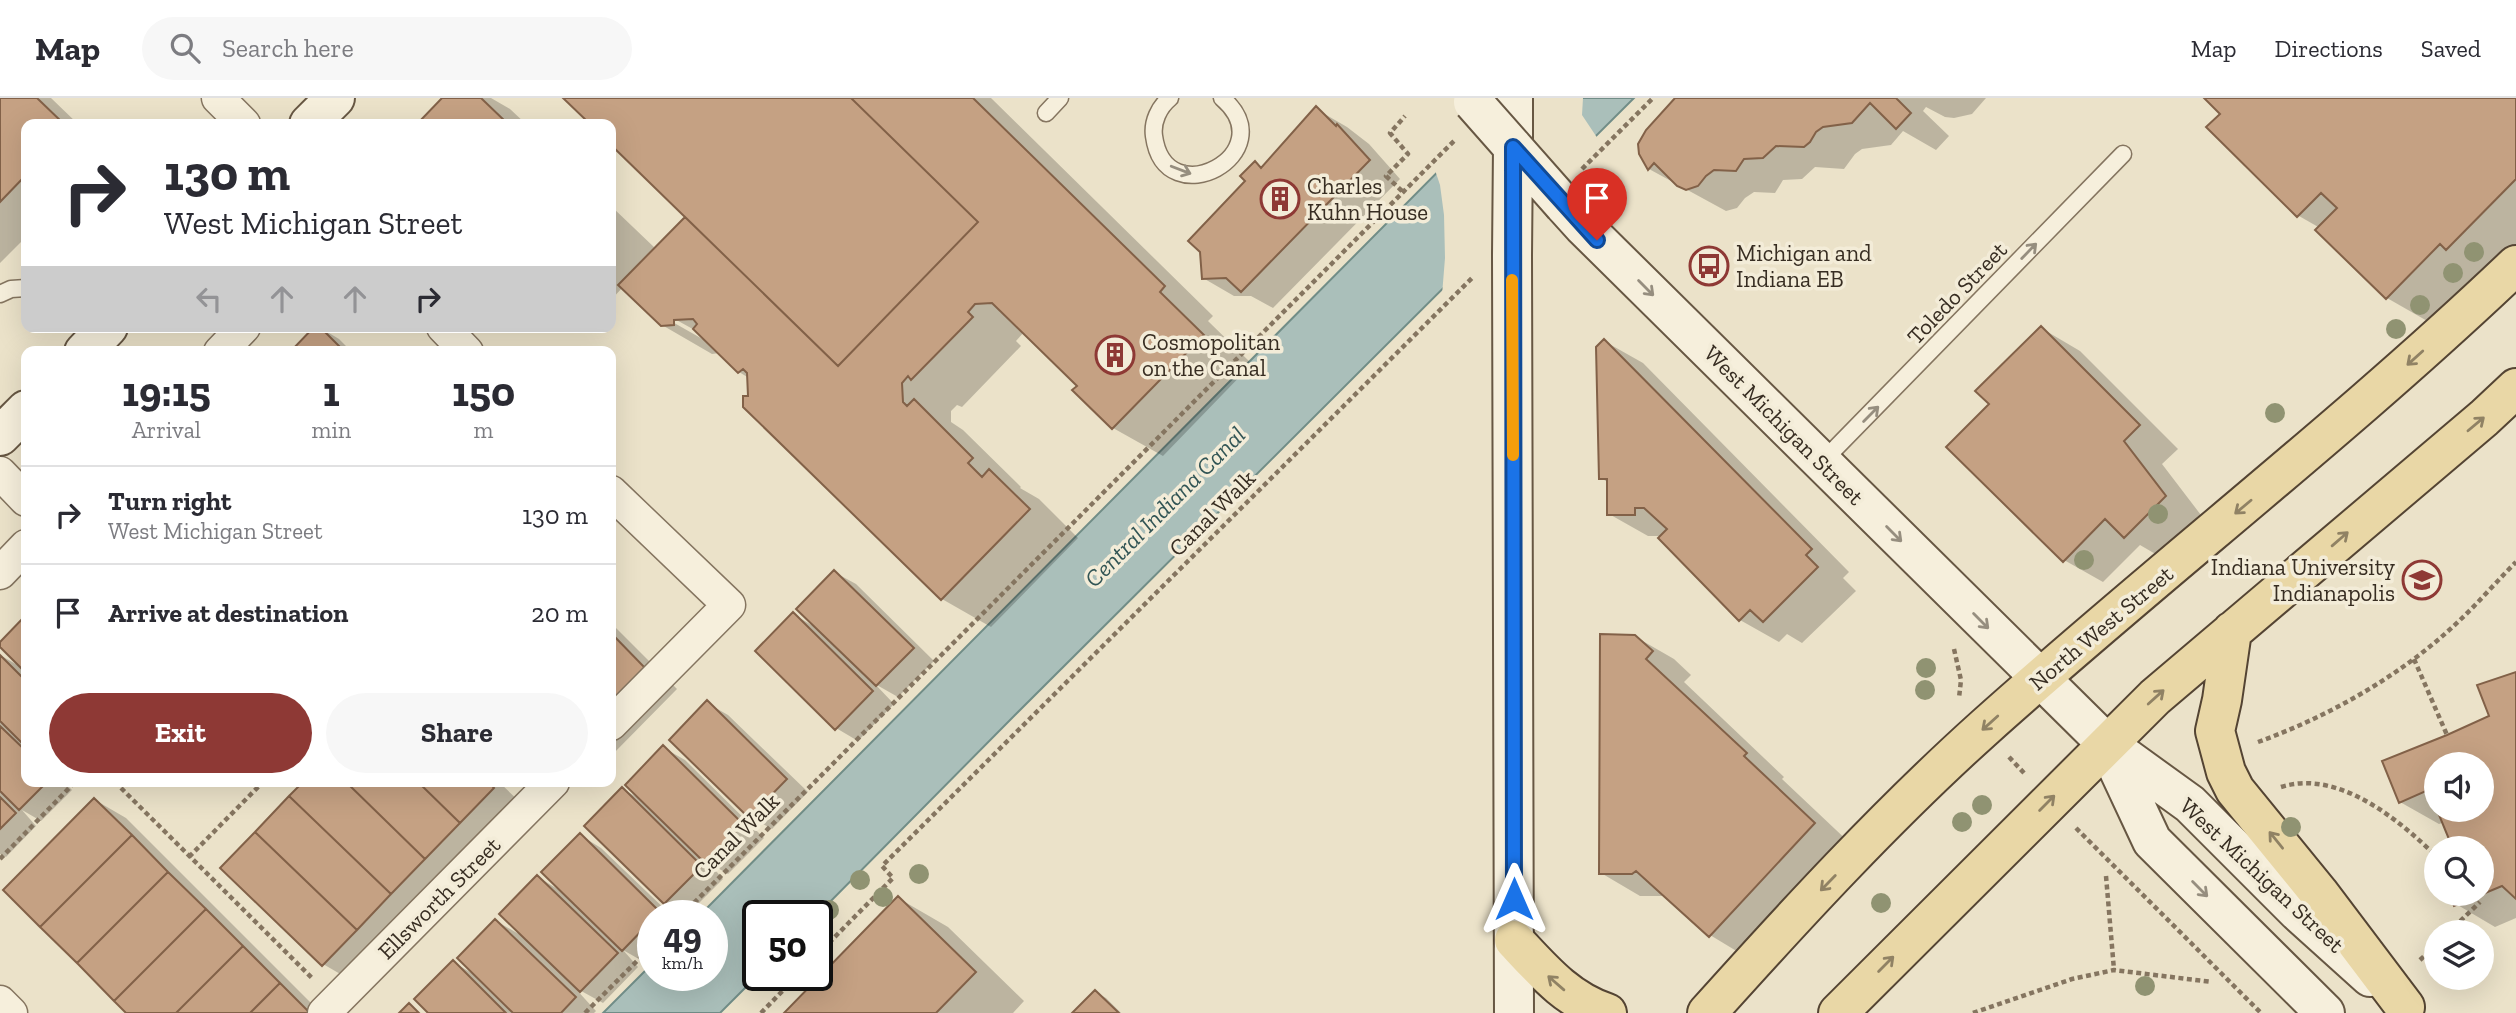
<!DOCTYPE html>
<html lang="en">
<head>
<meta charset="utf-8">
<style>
  :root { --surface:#fff; --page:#f7f7f7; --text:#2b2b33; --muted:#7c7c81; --line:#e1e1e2; --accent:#8e3935 }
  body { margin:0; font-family:"Zilla Slab",serif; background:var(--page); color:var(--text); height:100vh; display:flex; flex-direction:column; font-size:26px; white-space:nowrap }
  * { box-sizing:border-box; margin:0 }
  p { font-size:23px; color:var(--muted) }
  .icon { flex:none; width:38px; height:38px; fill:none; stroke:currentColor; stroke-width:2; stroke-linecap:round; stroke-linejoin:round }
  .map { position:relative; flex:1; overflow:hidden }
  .sheet { position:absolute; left:21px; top:248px; width:595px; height:441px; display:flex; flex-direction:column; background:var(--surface); border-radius:14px; box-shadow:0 7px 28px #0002 }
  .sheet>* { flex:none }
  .guide { position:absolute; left:21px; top:21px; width:595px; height:214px; border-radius:14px; box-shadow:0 7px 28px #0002; background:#fff; color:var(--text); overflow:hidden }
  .tools { position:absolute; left:2424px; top:654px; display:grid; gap:14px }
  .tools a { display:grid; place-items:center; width:70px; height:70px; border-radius:50%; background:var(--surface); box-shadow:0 7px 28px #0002; font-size:35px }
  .speed { position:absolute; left:637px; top:802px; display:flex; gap:14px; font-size:35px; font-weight:700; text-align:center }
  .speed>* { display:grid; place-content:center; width:91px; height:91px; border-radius:50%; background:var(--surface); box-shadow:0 7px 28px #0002; line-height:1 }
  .speed small { font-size:18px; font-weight:400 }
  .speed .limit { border:4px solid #111; border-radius:10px; background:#fff; color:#111 }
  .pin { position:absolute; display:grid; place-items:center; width:60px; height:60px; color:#fff; margin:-72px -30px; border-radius:50% 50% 50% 0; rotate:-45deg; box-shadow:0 0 7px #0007 }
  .pin .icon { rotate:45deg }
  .me { position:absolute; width:77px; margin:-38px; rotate:0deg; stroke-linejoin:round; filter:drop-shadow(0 0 5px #0008) }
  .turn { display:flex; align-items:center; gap:24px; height:147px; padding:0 28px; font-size:32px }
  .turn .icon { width:91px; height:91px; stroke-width:2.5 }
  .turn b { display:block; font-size:49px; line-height:60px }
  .lanes { display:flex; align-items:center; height:66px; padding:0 28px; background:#0003; justify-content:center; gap:35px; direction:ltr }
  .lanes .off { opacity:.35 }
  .eta { display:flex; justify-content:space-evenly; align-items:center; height:119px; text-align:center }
  .eta b { font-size:42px; font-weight:800; line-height:49px }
  .button { display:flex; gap:14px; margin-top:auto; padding:14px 28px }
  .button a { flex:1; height:80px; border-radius:42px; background:var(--accent); color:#fff; font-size:28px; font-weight:800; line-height:80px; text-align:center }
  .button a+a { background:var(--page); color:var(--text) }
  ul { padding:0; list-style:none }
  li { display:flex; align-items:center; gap:21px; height:98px; padding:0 28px; border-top:2px solid var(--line) }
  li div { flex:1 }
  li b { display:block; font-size:26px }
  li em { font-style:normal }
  header { display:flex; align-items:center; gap:42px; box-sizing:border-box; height:98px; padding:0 35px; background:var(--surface); border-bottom:2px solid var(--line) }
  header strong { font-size:33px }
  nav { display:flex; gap:38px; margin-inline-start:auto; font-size:24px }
  .search { width:490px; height:63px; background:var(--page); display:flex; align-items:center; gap:18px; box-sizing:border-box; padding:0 24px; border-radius:38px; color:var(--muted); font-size:26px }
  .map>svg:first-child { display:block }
</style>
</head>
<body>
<header>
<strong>Map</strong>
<div class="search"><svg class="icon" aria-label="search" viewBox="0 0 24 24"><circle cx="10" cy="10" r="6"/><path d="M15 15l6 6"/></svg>Search here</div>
<nav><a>Map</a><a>Directions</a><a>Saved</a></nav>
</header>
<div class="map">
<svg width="2516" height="915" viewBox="0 0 2516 915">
  <rect width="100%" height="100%" fill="#ebe2c9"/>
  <!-- water -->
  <path fill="#aabfba" stroke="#718d87" stroke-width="2" d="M1511 0H1634L1014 618 817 817H758V877L720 915H603L653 865V877H712V817H700Z"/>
  <!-- pier -->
  <path fill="#ebe2c9" d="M1506 0H1583L1582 17 1598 41 1442 197 1445 160 1444 117 1440 87 1435 72Z"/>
  <!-- shadow -->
  <path fill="#0003" fill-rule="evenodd" d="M0 0H51L78 26H26V139L0 165Z
    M444 0H491L510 11 526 26H419Z
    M565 0H991L1213 218 1208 223 1252 266 1163 358 1113 330 1075 292 1079 288 1024 234 1016 243 1021 248 962 309 957 307 951 313V324L963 332 1021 389 1020 390 1039 401 1078 440 991 529 942 501 750 299 749 280 739 274 720 255 712 256 662 227 623 189 611 202V108L656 151 693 124 611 44V26H592ZM671 219 700 235 706 243 669 222Z
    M1678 0H1986L1972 16 1954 20 1945 19 1926 9 1923 13 1949 38 1936 52 1903 33 1891 47 1862 51 1855 56 1844 71 1815 69 1802 81 1783 82 1775 95 1754 94 1745 100 1737 110 1726 113 1649 71Z
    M2206 0H2516V159L2436 228 2387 200 2318 132 2320 130 2299 118 2209 29 2222 16Z
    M1316 11 1347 29 1369 46 1400 81 1273 210 1251 198H1234L1203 180 1255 66 1262 70Z
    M319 229 339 241 352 254H293Z
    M2041 230 2080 253 2178 351 2162 366 2204 421 2164 461 2140 447 2103 484 2064 462 1991 306Z
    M1604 243 1643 265 1849 474 1843 480 1856 493 1802 545 1787 536 1779 544 1740 522 1660 440 1662 438H1648L1609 416V385L1601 380Z
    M834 474 856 486 934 563 898 599 875 586 894 606 858 643 836 630 793 516 815 529Z
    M26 520V684H64L72 692 41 723 22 712 36 728 6 759 0 756V557L19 568 0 546Z
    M611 525 677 591 611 658Z
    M1634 538 1674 561 1691 577 1684 584 1784 679 1782 681 1853 748 1748 860 1710 837 1666 798H1640L1601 775Z
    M2516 576V820L2495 829 2456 806 2482 796V751L2442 725 2439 726 2400 704 2448 639 2491 618ZM2436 667H2482V712H2436Z
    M707 605 728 617 808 694 772 731 750 719 671 641Z
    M664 650 685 662 764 740 728 776 709 765 723 781 687 817 665 805 586 728 623 691 640 701Z
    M305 684H499L524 708 354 884 323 866Z
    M95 702 126 720 321 915H129Z
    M580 737 601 750 671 817H653V855L644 864 623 852 638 869 603 905 574 889 596 913 594 915H431L453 864 475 877 496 823 524 839 538 779 559 792Z
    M898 800 948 829 1024 903 1013 915H787Z
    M1095 894 1106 900 1121 915H1074Z"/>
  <!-- building -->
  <path fill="#c5a183" stroke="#826148" stroke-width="2" d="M0 0H37L64 26H26V77L0 104Z
    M442 0H481L508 26H417Z
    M563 0H851L978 124 838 268 611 47V26H590Z
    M851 0H973L1165 188 1160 194 1204 237 1112 331 1072 292 1077 288 992 205 975 206 968 214 973 219 911 282 908 278 902 285 903 304 907 308 914 301 973 360 968 365 982 379 989 371 1030 411 941 502 743 309V298H748L747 275 743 271 738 275 693 231 697 226 693 221 674 222V227L661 228 618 187 685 119 838 268 978 124Z
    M1675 0H1896L1911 15 1896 31 1870 5 1852 25 1823 29 1816 34 1810 44 1804 49 1776 48 1763 60 1744 61 1736 73 1714 72 1706 78 1698 88 1686 92 1677 88 1654 65 1648 72 1639 56 1638 46 1646 32Z
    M2204 0H2516V81L2446 152 2440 146 2386 201 2315 132 2337 110 2321 95 2297 119 2206 29 2220 16Z
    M1316 8 1336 28 1337 26 1370 62 1241 194 1226 180 1202 181 1200 154 1188 143 1245 83 1240 78 1255 63 1261 70Z
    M2041 228 2140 327 2124 343 2166 398 2124 440 2105 421 2063 464 1946 349 1989 306 1975 293Z
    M314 229H320L345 254H290Z
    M1604 241 1812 451 1806 457 1818 469 1763 524 1750 512 1739 523 1658 440 1667 431 1644 410H1635V417H1607V381H1599L1596 249Z
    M834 472 914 550 876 588 796 511Z
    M793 514 873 593 835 632 755 553Z
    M26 517V575L0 549V544Z
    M611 535 647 572 611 609Z
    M1600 536 1635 537 1653 553 1646 561 1747 655 1744 658 1815 725 1709 839 1636 773 1632 776H1599Z
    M0 557 26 583V649L0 623Z
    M2516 574V801L2502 788 2454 808 2449 796H2482V751H2453L2437 712H2482V667H2436V711L2428 692 2399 705 2382 663 2447 637 2489 618 2477 587Z
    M707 602 787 681 749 720 669 642Z
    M0 628 26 653V684H47L19 712 0 693Z
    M663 647 743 726 705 765 625 687Z
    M303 684H346L425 761 391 796 289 698Z
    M346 684H418L460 725 425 761Z
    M418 684H489L494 690 460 725Z
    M622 689 702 768 664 806 584 728Z
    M289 698 391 796 357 832 255 734Z
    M0 699 16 715 0 731Z
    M94 700 132 737 40 829 3 792Z
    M255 734 357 832 322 868 220 770Z
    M580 735 660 814 653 817V821L622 853 541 774Z
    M132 737 168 774 77 865 40 829Z
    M168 774 206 811 114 903 77 865Z
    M537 777 618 855 580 894 499 816Z
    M898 798 976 874 936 915H784Z
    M206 811 243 848 176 915H126L114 903Z
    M495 821 576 899 561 915H513L457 860Z
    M243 848 280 885 250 915H176Z
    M453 862 506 915H428L414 901Z
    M280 885 310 915H250Z
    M1095 892 1119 915H1072Z
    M409 905 419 915H399Z"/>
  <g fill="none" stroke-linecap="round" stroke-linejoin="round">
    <defs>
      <path id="lane" d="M1170 0C1159 9 1152 24 1154 38 1165 120 1286 55 1222 0
        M1046 15 1060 0
        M0 196 11 191 26 190
        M1822 364 2123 56"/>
      <path id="street" d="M218 0 244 26
        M443 229 467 254
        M220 254 244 229
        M0 375 26 402
        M611 394 729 507 611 626
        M0 475 26 448
        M0 904 11 915
        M324 915 553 684"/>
      <path id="secondary" d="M309 26 335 0
        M1513 49V0
        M1564 107 1583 128 2107 646 2190 706 2298 814 2370 879
        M1512 157 1514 915
        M84 254 108 229
        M0 338 26 312
        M2108 649 2152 743 2325 915"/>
      <path id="primary" d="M2232 533 2222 602 2215 633 2226 674 2235 692 2319 795 2405 909
        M1514 842C1542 872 1567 902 1607 915
        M1707 915C1795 817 1887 717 1985 629 2160 472 2346 329 2516 167
        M1838 915 2155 599 2484 320 2516 290"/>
    </defs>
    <!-- lane casing -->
    <use href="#lane" stroke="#857560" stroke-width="19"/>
    <!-- street casing -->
    <use href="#street" stroke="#857560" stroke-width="35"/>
    <!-- secondary casing -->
    <use href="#secondary" stroke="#675743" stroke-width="42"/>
    <!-- primary casing -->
    <use href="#primary" stroke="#544433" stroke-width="42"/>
    <!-- path -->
    <path stroke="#857560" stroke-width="4.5" stroke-dasharray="5 3.5" stroke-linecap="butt" d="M1582 71 1653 0
      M1402 93 1386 78 1408 56 1390 35 1405 18
      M1954 551 1961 582 1959 600
      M2414 561 2447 637
      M2258 644C2330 618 2404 576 2460 522 2479 504 2497 483 2516 464
      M2009 659 2024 675
      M115 684 313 881
      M2281 689C2338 671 2398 721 2436 758
      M2076 730 2261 915
      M189 759 263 684
      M0 761 75 684
      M2106 778 2114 872
      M682 817 1455 42
      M2448 835 2480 804
      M817 857 893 780 882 768 1474 178
      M2420 862 2436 847
      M585 915 653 847
      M761 915 798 877
      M1973 915 2072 881 2114 872 2212 884"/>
    <!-- lane -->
    <use href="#lane" stroke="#f6efdc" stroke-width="16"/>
    <!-- street -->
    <use href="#street" stroke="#f6efdc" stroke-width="32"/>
    <!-- secondary -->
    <use href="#secondary" stroke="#f6efdc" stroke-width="38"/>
    <!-- primary -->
    <use href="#primary" stroke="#e9d7a6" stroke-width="38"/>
    <defs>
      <path id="secondary-bridge" d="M1473 4 1564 107
        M1512 157 1513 49"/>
    </defs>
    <!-- secondary-bridge casing -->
    <use href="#secondary-bridge" stroke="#675743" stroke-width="42" stroke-linecap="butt"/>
    <!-- secondary-bridge -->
    <use href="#secondary-bridge" stroke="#f6efdc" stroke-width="38"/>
  </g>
  <!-- trees -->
  <g fill="#909372">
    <circle cx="2474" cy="154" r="10"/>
    <circle cx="2453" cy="175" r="10"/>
    <circle cx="2420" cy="207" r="10"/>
    <circle cx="2396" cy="231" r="10"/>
    <circle cx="2275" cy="315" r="10"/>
    <circle cx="2158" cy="416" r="10"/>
    <circle cx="2084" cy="462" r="10"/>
    <circle cx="1926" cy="570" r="10"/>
    <circle cx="1925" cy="592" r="10"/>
    <circle cx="1982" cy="707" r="10"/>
    <circle cx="1962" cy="724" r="10"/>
    <circle cx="2291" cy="729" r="10"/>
    <circle cx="919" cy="776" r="10"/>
    <circle cx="860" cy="782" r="10"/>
    <circle cx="883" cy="799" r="10"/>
    <circle cx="1881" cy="805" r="10"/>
    <circle cx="829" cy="812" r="10"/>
    <circle cx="2145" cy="888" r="10"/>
  </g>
  <!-- one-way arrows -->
  <defs><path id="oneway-shaft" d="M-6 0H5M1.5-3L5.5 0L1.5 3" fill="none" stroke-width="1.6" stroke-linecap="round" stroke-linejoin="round" transform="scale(1.75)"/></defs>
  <g stroke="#968e7f">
    <use href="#oneway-shaft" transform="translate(1181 72) rotate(21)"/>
    <use href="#oneway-shaft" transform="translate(2029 153) rotate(-46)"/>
    <use href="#oneway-shaft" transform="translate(1646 190) rotate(45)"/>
    <use href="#oneway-shaft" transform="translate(1871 316) rotate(-45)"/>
    <use href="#oneway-shaft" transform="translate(1894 436) rotate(45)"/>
    <use href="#oneway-shaft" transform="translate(1981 523) rotate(45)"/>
    <use href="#oneway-shaft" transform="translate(2200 791) rotate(45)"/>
  </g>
  <g stroke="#908264">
    <use href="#oneway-shaft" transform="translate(2415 260) rotate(138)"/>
    <use href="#oneway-shaft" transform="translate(2476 326) rotate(-40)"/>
    <use href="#oneway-shaft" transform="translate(2243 409) rotate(140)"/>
    <use href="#oneway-shaft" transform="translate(2340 441) rotate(-41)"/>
    <use href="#oneway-shaft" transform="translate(2156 599) rotate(-42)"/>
    <use href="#oneway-shaft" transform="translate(1990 625) rotate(138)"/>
    <use href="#oneway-shaft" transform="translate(2047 705) rotate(-45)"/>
    <use href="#oneway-shaft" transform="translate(2276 742) rotate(-129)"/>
    <use href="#oneway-shaft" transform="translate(1828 785) rotate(134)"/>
    <use href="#oneway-shaft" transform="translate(1886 866) rotate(-45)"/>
    <use href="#oneway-shaft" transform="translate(1556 885) rotate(-139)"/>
  </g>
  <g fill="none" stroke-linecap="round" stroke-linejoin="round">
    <defs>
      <path id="route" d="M1514 801 1513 49 1597 142"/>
    </defs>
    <!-- route casing -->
    <use href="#route" stroke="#114b97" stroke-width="18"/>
    <!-- route -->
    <use href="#route" stroke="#1a73e8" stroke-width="12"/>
    <!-- slow -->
    <path stroke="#f59e0b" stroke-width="12" d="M1512 182 1513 357"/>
  </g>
  <!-- icons -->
  <defs>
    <symbol id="building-ring" viewBox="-11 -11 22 22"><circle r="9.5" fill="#f3ecd8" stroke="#8e3935" stroke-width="1.5"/><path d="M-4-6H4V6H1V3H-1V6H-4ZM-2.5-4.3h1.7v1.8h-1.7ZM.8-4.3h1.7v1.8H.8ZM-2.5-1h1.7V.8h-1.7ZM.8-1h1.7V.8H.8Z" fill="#8e3935"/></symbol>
    <symbol id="bus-ring" viewBox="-11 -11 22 22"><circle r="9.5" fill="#f3ecd8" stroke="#8e3935" stroke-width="1.5"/><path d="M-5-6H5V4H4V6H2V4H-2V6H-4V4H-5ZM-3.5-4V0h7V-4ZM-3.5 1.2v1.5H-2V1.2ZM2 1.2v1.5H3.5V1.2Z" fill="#8e3935"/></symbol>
    <symbol id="university-ring" viewBox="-11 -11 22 22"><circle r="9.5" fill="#f3ecd8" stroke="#8e3935" stroke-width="1.5"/><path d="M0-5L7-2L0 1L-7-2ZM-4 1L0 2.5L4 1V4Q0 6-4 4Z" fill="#8e3935"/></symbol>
  </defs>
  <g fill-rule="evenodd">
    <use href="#building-ring" x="1258" y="79" width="44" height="44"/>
    <use href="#bus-ring" x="1687" y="146" width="44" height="44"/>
    <use href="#building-ring" x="1093" y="235" width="44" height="44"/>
    <use href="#university-ring" x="2400" y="460" width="44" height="44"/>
  </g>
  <g text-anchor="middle" stroke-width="7" stroke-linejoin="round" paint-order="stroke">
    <!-- poi labels -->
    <g font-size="23" fill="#372d22" stroke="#f3ecd8" text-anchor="start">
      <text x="1307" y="96">Charles<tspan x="1307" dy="26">Kuhn House</tspan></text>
      <text x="1736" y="163">Michigan and<tspan x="1736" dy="26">Indiana EB</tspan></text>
      <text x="1142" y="252">Cosmopolitan<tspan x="1142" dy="26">on the Canal</tspan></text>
      <text x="2395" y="477" text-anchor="end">Indiana University<tspan x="2395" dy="26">Indianapolis</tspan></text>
    </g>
    <!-- street labels -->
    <g font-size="23" fill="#372d22" stroke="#f3ecd8">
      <text transform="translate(1957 195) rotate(-46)" y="8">Toledo Street</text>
      <text transform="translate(1784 327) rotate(45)" y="8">West Michigan Street</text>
      <text transform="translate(1212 415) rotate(-45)" y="8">Canal Walk</text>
      <text transform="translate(2101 530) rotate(-40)" y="8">North West Street</text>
      <text transform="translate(736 738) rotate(-45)" y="8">Canal Walk</text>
      <text transform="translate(2262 777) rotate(43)" y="8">West Michigan Street</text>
      <text transform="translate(439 800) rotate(-45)" y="8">Ellsworth Street</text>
    </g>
    <!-- water labels -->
    <g font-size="24" font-style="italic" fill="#325555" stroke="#f3ecd8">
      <text transform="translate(1165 409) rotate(-45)" y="8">Central Indiana Canal</text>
    </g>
  </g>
</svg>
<div class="tools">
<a><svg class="icon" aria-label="sound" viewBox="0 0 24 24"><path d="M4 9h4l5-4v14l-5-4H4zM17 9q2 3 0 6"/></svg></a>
<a><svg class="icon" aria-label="search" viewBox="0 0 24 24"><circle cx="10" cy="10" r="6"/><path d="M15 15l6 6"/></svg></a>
<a><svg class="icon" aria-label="layers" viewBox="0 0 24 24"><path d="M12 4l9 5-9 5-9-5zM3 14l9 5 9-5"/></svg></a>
</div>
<div class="speed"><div>49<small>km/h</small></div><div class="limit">50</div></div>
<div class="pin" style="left:1597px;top:142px;background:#d93025"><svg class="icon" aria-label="arrive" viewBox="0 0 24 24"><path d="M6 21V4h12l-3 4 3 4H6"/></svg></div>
<svg class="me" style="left:1514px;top:801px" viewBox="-20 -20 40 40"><path d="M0-17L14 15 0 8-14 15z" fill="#1a73e8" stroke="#fff" stroke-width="4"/></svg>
<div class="guide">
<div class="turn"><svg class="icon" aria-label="right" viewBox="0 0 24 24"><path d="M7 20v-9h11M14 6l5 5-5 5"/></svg><div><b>130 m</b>West Michigan Street</div></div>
<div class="lanes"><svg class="icon off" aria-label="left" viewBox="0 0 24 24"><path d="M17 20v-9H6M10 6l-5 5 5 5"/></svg><svg class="icon off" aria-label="ahead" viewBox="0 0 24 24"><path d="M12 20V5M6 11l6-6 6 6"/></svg><svg class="icon off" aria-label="ahead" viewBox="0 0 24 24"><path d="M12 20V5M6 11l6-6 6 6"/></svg><svg class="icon" aria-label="right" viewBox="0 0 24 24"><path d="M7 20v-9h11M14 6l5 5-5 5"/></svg></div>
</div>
<section class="sheet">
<div class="eta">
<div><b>19:15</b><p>Arrival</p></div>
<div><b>1</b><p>min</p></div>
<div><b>150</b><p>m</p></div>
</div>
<ul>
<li><svg class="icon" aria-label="right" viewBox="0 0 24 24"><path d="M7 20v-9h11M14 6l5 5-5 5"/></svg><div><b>Turn right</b><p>West Michigan Street</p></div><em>130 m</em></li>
<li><svg class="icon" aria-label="arrive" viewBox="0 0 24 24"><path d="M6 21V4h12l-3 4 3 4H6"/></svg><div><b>Arrive at destination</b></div><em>20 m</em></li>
</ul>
<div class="button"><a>Exit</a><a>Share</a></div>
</section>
</div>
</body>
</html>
